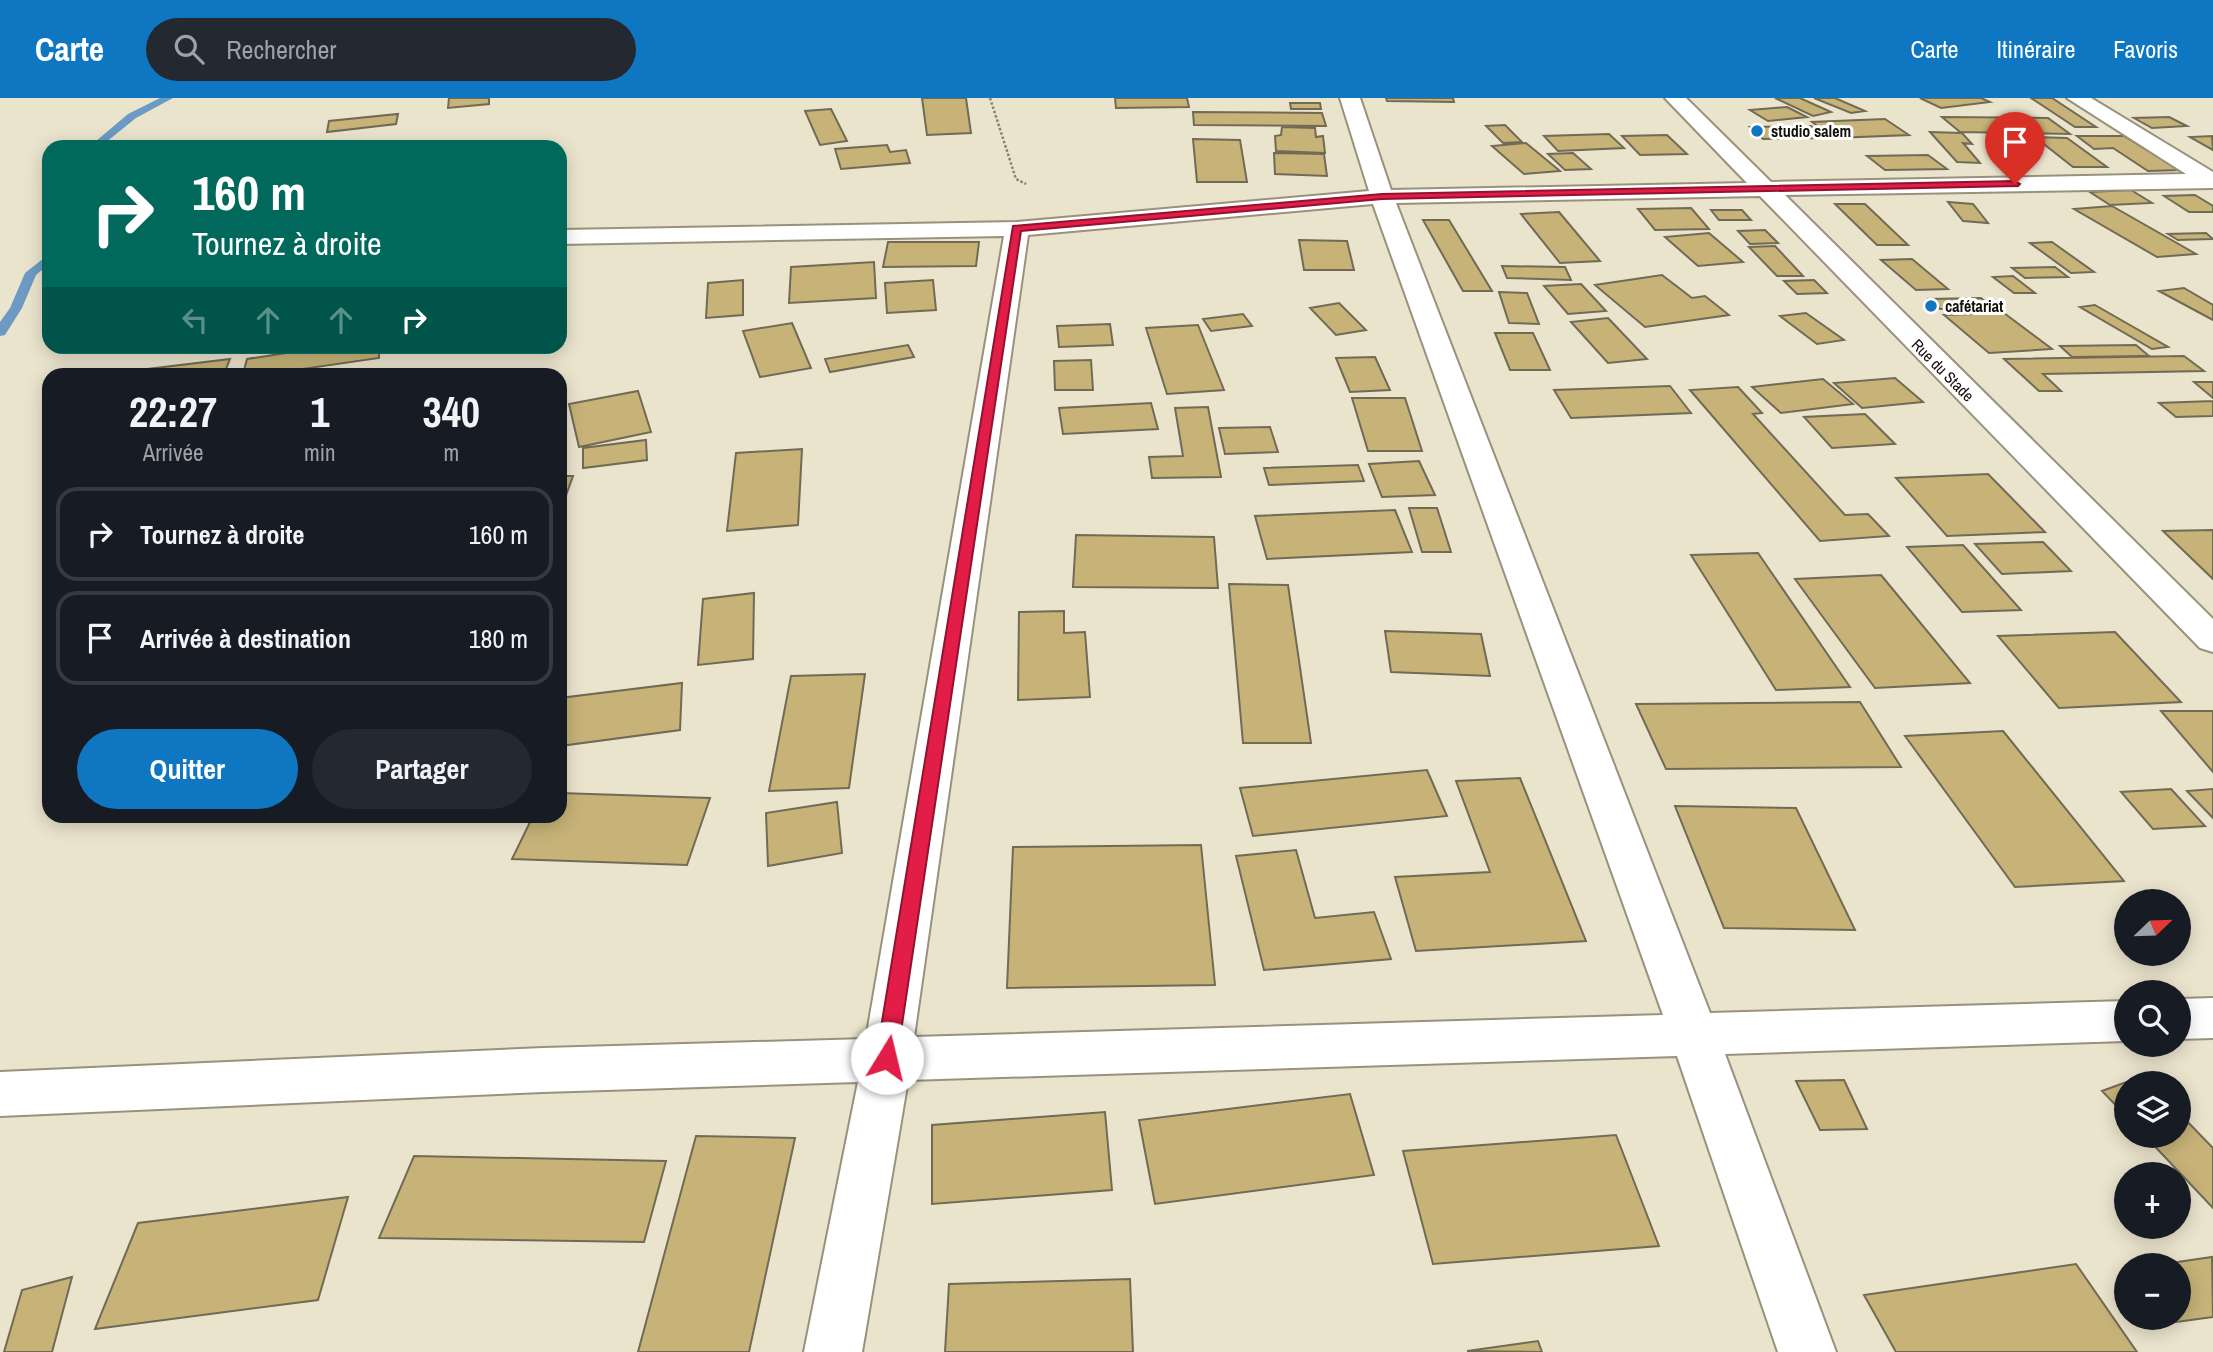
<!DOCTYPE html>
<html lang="fr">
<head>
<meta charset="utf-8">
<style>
  :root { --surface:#171b24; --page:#242831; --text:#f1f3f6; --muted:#9ea1a6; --line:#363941; --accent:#0f77c2 }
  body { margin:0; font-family:"Archivo Narrow",sans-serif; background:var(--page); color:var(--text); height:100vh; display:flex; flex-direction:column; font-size:26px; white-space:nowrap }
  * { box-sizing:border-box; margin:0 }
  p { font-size:23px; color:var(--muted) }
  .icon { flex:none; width:38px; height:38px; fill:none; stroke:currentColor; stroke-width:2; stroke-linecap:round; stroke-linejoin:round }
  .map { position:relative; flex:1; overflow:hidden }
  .side { position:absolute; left:42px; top:270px; width:525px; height:455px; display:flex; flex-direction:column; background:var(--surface); border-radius:21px; box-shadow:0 4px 18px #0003 }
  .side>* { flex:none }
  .hud { position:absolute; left:42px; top:42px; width:525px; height:214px; border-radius:21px; box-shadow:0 4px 18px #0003; background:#00695c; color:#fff; overflow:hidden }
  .needle { width:46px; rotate:67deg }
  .tools { position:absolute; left:2114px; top:791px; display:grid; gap:14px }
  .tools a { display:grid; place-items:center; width:77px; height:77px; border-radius:50%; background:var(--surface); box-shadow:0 4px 18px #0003; font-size:35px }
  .pin { position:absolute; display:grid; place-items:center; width:60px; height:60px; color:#fff; margin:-72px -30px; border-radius:50% 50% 50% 0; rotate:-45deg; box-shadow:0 0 7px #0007 }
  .pin .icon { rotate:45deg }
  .me { position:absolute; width:77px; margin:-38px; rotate:9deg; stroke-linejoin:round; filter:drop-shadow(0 0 5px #0008) }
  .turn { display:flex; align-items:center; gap:24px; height:147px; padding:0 35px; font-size:32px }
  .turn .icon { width:91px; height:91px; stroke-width:2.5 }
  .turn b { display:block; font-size:49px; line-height:60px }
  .lanes { display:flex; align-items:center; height:66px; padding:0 35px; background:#0003; justify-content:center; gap:35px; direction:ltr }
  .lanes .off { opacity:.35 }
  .eta { display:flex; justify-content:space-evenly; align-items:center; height:119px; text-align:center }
  .eta b { font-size:42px; font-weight:700; line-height:49px }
  .primary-button { display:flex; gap:14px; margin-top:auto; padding:14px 35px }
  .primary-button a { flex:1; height:80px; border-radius:42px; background:var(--accent); color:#fff; font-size:28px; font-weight:700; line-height:80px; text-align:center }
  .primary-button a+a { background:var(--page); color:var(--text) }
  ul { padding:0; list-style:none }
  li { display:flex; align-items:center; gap:21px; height:94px; margin:0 14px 10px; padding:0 21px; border:4px solid var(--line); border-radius:21px }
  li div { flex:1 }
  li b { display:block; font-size:26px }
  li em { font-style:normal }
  header { display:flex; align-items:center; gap:42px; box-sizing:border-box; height:98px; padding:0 35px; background:var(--accent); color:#fff }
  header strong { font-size:33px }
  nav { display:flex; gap:38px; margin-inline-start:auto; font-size:24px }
  .search { width:490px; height:63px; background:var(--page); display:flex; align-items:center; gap:18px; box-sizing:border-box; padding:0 24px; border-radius:38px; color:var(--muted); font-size:26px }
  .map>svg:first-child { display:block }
</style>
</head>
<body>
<header>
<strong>Carte</strong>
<div class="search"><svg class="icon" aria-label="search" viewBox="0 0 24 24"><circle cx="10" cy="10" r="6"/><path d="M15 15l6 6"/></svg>Rechercher</div>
<nav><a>Carte</a><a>Itinéraire</a><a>Favoris</a></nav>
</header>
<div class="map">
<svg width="2213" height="1254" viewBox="0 0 2213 1254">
  <rect width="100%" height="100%" fill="#ebe4cd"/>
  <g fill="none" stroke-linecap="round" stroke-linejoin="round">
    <!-- stream -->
    <path fill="#6d9ac4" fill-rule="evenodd" d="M160 0H173L136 20 100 49H89L128 16Z
      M49 156V166L36 177 22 210 5 237 0 238V224L10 210 25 175Z"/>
  </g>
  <!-- building -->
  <path fill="#c7b378" stroke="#716b56" stroke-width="2" d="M449 0H489V6L448 10Z
    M922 0H966L971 35 927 37Z
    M1115 0H1187L1189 9 1116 10Z
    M1386 0H1453L1454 4 1387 3Z
    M1775 0H1800L1831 14 1813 18Z
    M1814 0H1835L1865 13 1851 15Z
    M1920 0H1981L1990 4 1941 10Z
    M2031 0H2052L2096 29H2075Z
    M1290 5H1320L1321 11H1291Z
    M1787 9 1807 19 1768 23 1750 12Z
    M831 11 847 43 820 47 805 13Z
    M1193 14 1322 15 1326 28 1194 27Z
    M398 16 396 26 327 34 329 23Z
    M1942 19 2048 20 2070 36 1960 34Z
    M2169 19 2187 28 2152 30 2134 20Z
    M1885 21 1909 37 1834 40 1812 24Z
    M1505 27 1522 44 1503 45 1486 28Z
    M1811 28 1825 40 1763 41 1750 29Z
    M1282 29 1315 30 1316 39 1323 38 1325 55 1276 53 1275 38 1281 37Z
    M1930 34 1962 35 1972 46 1963 45 1980 65 1957 64Z
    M1609 36 1624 50 1558 53 1544 38Z
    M1667 37 1687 56 1640 57 1622 38Z
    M2077 38H2124L2179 72 2148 73 2113 50 2094 51Z
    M2212 38 2213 52 2190 39Z
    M2035 39 2067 40 2107 69H2073Z
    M1193 41 1240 42 1247 84H1197Z
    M1526 45 1560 73 1524 76 1492 48Z
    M887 47 890 54 906 52 910 65 841 71 835 51Z
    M1274 55 1324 56 1327 78 1275 76Z
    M1573 55 1591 71 1565 72 1548 56Z
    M1928 57 1947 71 1885 72 1867 58Z
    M2131 92 2152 105 2110 107 2090 94Z
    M2195 97 2213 108V114H2189L2164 98Z
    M1948 104 1973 106 1988 125 1963 123Z
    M1835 106H1865L1908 147H1877Z
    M2112 108 2196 156 2157 159 2074 111Z
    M1691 110 1709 131 1655 132 1638 111Z
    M1711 112H1742L1751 122H1719Z
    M1559 114 1600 163 1560 165 1521 116Z
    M1423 122H1449L1492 193H1463Z
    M1765 132 1778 145 1750 146 1738 133Z
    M1709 135 1743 164 1698 168 1665 139Z
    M2206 135 2213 141 2178 142 2168 136Z
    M1299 142 1347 143 1354 172H1304Z
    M888 144H979L976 168 883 169Z
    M2052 144 2094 174 2071 175 2030 145Z
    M1775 148 1803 178H1777L1749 149Z
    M1912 161 1948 191 1916 192 1881 162Z
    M874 164 876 200 789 205 791 169Z
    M1502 168 1565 169 1571 182 1507 180Z
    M2055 169 2068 179 2025 180 2012 170Z
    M1662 177 1692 200 1705 198 1729 217 1645 229 1595 187Z
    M2013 178 2035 195H2014L1993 179Z
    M743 182V217L706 220 708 185Z
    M933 182 936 212 887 215 885 185Z
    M1814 182 1827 195 1797 196 1784 183Z
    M1581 186 1606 213 1568 216 1544 188Z
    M2184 190 2213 207V222L2159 193Z
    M1499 194 1527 195 1539 226 1509 225Z
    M1981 200 1993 210 1940 211 1929 201Z
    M1339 205 1366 232 1336 237 1310 210Z
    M2095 207 2168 249 2152 251 2080 209Z
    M1806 215 1844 242 1817 246 1780 218Z
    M2004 215 2052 251 1989 255 1944 217Z
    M1243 216 1252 228 1211 233 1203 221Z
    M1608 220 1647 261 1608 265 1571 224Z
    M792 225 811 270 760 279 743 233Z
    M1110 226 1113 247 1059 249 1057 228Z
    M1198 227 1224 292 1167 296 1146 230Z
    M1495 235H1533L1550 272H1510Z
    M908 247 914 259 830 274 825 261Z
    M2136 247 2149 258 2072 259 2060 248Z
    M332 248H379V260L268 276H243L247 261Z
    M2184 258 2204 273 2043 276 2061 293H2039L2004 261Z
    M1375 259 1390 292 1350 294 1336 260Z
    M230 261 224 276H129L131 273Z
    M1091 262 1093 292H1055L1054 263Z
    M1895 280 1923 304 1862 310 1834 285Z
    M1823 281 1853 306 1781 315 1752 289Z
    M2194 284H2213V300Z
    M1670 288 1691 315 1571 320 1554 292Z
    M1738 289 1762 315 1753 316 1845 417 1868 416 1889 438 1820 443 1690 292Z
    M638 293 651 334 579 349 569 306Z
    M1352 300H1405L1422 353H1368Z
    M2213 303V318L2176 319 2159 305Z
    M1151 305 1158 331 1063 336 1059 310Z
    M1208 309 1221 379 1152 380 1149 359 1183 358 1175 310Z
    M1865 316 1895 346 1832 350 1804 319Z
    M1270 329 1278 354 1225 356 1219 330Z
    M646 342 647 362 583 370V350Z
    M802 351 798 427 727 433 736 355Z
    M1419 363 1435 397 1382 399 1369 366Z
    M1358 367 1364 383 1269 387 1264 370Z
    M1988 376 2045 434 1947 438 1896 380Z
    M560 378H573L560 414Z
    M1409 410H1437L1451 454H1422Z
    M1395 412 1412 454 1267 461 1255 418Z
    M2213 432V481L2163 433Z
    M1076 437 1214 439 1218 490 1073 489Z
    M2043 444 2071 473 2002 476 1975 446Z
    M1963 447 2021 512 1962 514 1907 449Z
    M1758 455 1850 589 1776 592 1691 457Z
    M1881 477 1970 585 1875 590 1795 481Z
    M1229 486 1288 487 1311 645H1243Z
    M754 495 753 561 698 567 703 501Z
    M1064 513V535L1085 534 1090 599 1018 602 1019 514Z
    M1385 533 1481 536 1490 578 1391 574Z
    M2115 534 2181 604 2059 610 1998 538Z
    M865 576 849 690 769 693 791 578Z
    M682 585 680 632 560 648V600Z
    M1860 604 1901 669 1666 671 1636 606Z
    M2161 613H2213V674Z
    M2003 633 2124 783 2015 789 1905 638Z
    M1427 672 1447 718 1253 738 1240 690Z
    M1520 680 1586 843 1416 853 1395 779 1490 774 1456 683Z
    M2171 691 2205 728 2153 731 2121 694Z
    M2213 691V720L2187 693Z
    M560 695 710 700 687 767 512 761 533 718H560Z
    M837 704 842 755 768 768 766 715Z
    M1675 708 1796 710 1855 832 1724 830Z
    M1201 747 1215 887 1007 890 1013 749Z
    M1296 752 1315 820 1374 814 1391 861 1264 872 1236 758Z
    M2143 978 2150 985H2126V1018L2102 993Z
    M1844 982 1867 1031 1820 1032 1796 983Z
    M1350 996 1374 1077 1155 1106 1139 1022Z
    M1105 1014 1112 1092 932 1106V1027Z
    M2179 1015 2213 1050V1110L2145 1038H2179Z
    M1616 1037 1659 1148 1433 1166 1403 1053Z
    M696 1038 795 1040 749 1254H638Z
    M414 1058 666 1063 644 1144 379 1140Z
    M348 1099 318 1202 95 1231 138 1125Z
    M2212 1159 2213 1219 2169 1225 2165 1220H2179V1167H2157Z
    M2076 1166 2137 1254H1896L1864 1197Z
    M72 1179 52 1254H4L22 1192Z
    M1130 1181 1133 1254H945L949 1186Z
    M1538 1243 1542 1254 1467 1253Z"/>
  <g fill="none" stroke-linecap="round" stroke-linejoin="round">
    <defs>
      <path id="minor" d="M1340 0H1360L1391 92 1747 85 1665 0H1686L1771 84 2186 76 2067 0H2091L2213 74V90L1785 97 2213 521V554L2200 550 1760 98 1396 105 1710 915 2126 903V943L1725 956 1836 1254H1778L1677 958 908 982 862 1254H804L858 984 543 994 0 1018V974L543 950 866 941 1004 138 560 146V132L1017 124 1369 93ZM1373 106 1663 917 914 939 1028 137Z
        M2213 900V940L2179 941V901Z"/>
    </defs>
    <!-- minor casing -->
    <use href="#minor" stroke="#99917c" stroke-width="4"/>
    <!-- path -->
    <path stroke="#868171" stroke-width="2.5" stroke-dasharray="2.5 2" stroke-linecap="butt" d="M990 0 1016 81 1026 86"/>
    <!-- minor -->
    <use href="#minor" fill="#fff" fill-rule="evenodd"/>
  </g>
  <!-- route -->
  <path fill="#e11d48" stroke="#92132f" stroke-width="2" d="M2015 83 2020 86 2018 88 1382 101 1021 133 897 960 894 967 887 969 879 967 876 960 1013 128 1382 96Z"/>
  <!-- markers -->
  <g fill="#0f77c2" stroke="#fff" stroke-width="2.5">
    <circle cx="1757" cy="33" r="7"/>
    <circle cx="1931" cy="208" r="7"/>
  </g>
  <g text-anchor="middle" stroke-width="6" stroke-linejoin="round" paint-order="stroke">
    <!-- far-poi labels -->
    <g font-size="16" font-weight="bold" fill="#131008" stroke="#fff" text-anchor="start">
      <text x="1771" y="39">studio salem</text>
      <text x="1945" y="214">cafétariat</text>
    </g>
    <!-- far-street labels -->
    <g font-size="16" fill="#131008" stroke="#fff">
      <text transform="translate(1943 272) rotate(45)" y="6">Rue du Stade</text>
    </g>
  </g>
</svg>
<div class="tools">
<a><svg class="needle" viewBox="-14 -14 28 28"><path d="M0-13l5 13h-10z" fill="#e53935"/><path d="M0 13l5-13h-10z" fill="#9ea1a6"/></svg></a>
<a><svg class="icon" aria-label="search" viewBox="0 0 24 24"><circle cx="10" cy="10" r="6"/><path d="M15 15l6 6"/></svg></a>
<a><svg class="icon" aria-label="layers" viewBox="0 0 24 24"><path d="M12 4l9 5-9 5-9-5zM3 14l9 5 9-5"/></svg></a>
<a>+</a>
<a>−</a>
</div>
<div class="pin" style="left:2015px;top:86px;background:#d93025"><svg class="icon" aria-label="arrive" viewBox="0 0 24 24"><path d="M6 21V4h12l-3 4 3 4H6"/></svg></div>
<svg class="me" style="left:887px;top:960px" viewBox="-20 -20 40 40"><circle r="19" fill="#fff"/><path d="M0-13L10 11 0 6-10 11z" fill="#e11d48"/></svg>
<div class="hud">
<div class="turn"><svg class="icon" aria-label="right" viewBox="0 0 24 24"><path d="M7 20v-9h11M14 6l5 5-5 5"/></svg><div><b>160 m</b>Tournez à droite</div></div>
<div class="lanes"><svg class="icon off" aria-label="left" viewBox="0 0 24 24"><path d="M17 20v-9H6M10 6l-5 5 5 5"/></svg><svg class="icon off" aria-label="ahead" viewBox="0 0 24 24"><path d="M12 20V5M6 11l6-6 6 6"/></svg><svg class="icon off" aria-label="ahead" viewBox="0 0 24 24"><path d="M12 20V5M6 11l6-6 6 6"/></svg><svg class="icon" aria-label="right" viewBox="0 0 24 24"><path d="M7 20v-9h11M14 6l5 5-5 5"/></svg></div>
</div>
<section class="side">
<div class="eta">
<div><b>22:27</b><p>Arrivée</p></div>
<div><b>1</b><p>min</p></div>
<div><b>340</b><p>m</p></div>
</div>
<ul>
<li><svg class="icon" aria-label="right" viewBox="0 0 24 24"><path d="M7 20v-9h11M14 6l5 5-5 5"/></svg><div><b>Tournez à droite</b></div><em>160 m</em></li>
<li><svg class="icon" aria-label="arrive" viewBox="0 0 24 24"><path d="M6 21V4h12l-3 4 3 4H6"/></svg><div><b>Arrivée à destination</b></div><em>180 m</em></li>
</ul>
<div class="primary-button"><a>Quitter</a><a>Partager</a></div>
</section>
</div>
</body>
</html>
